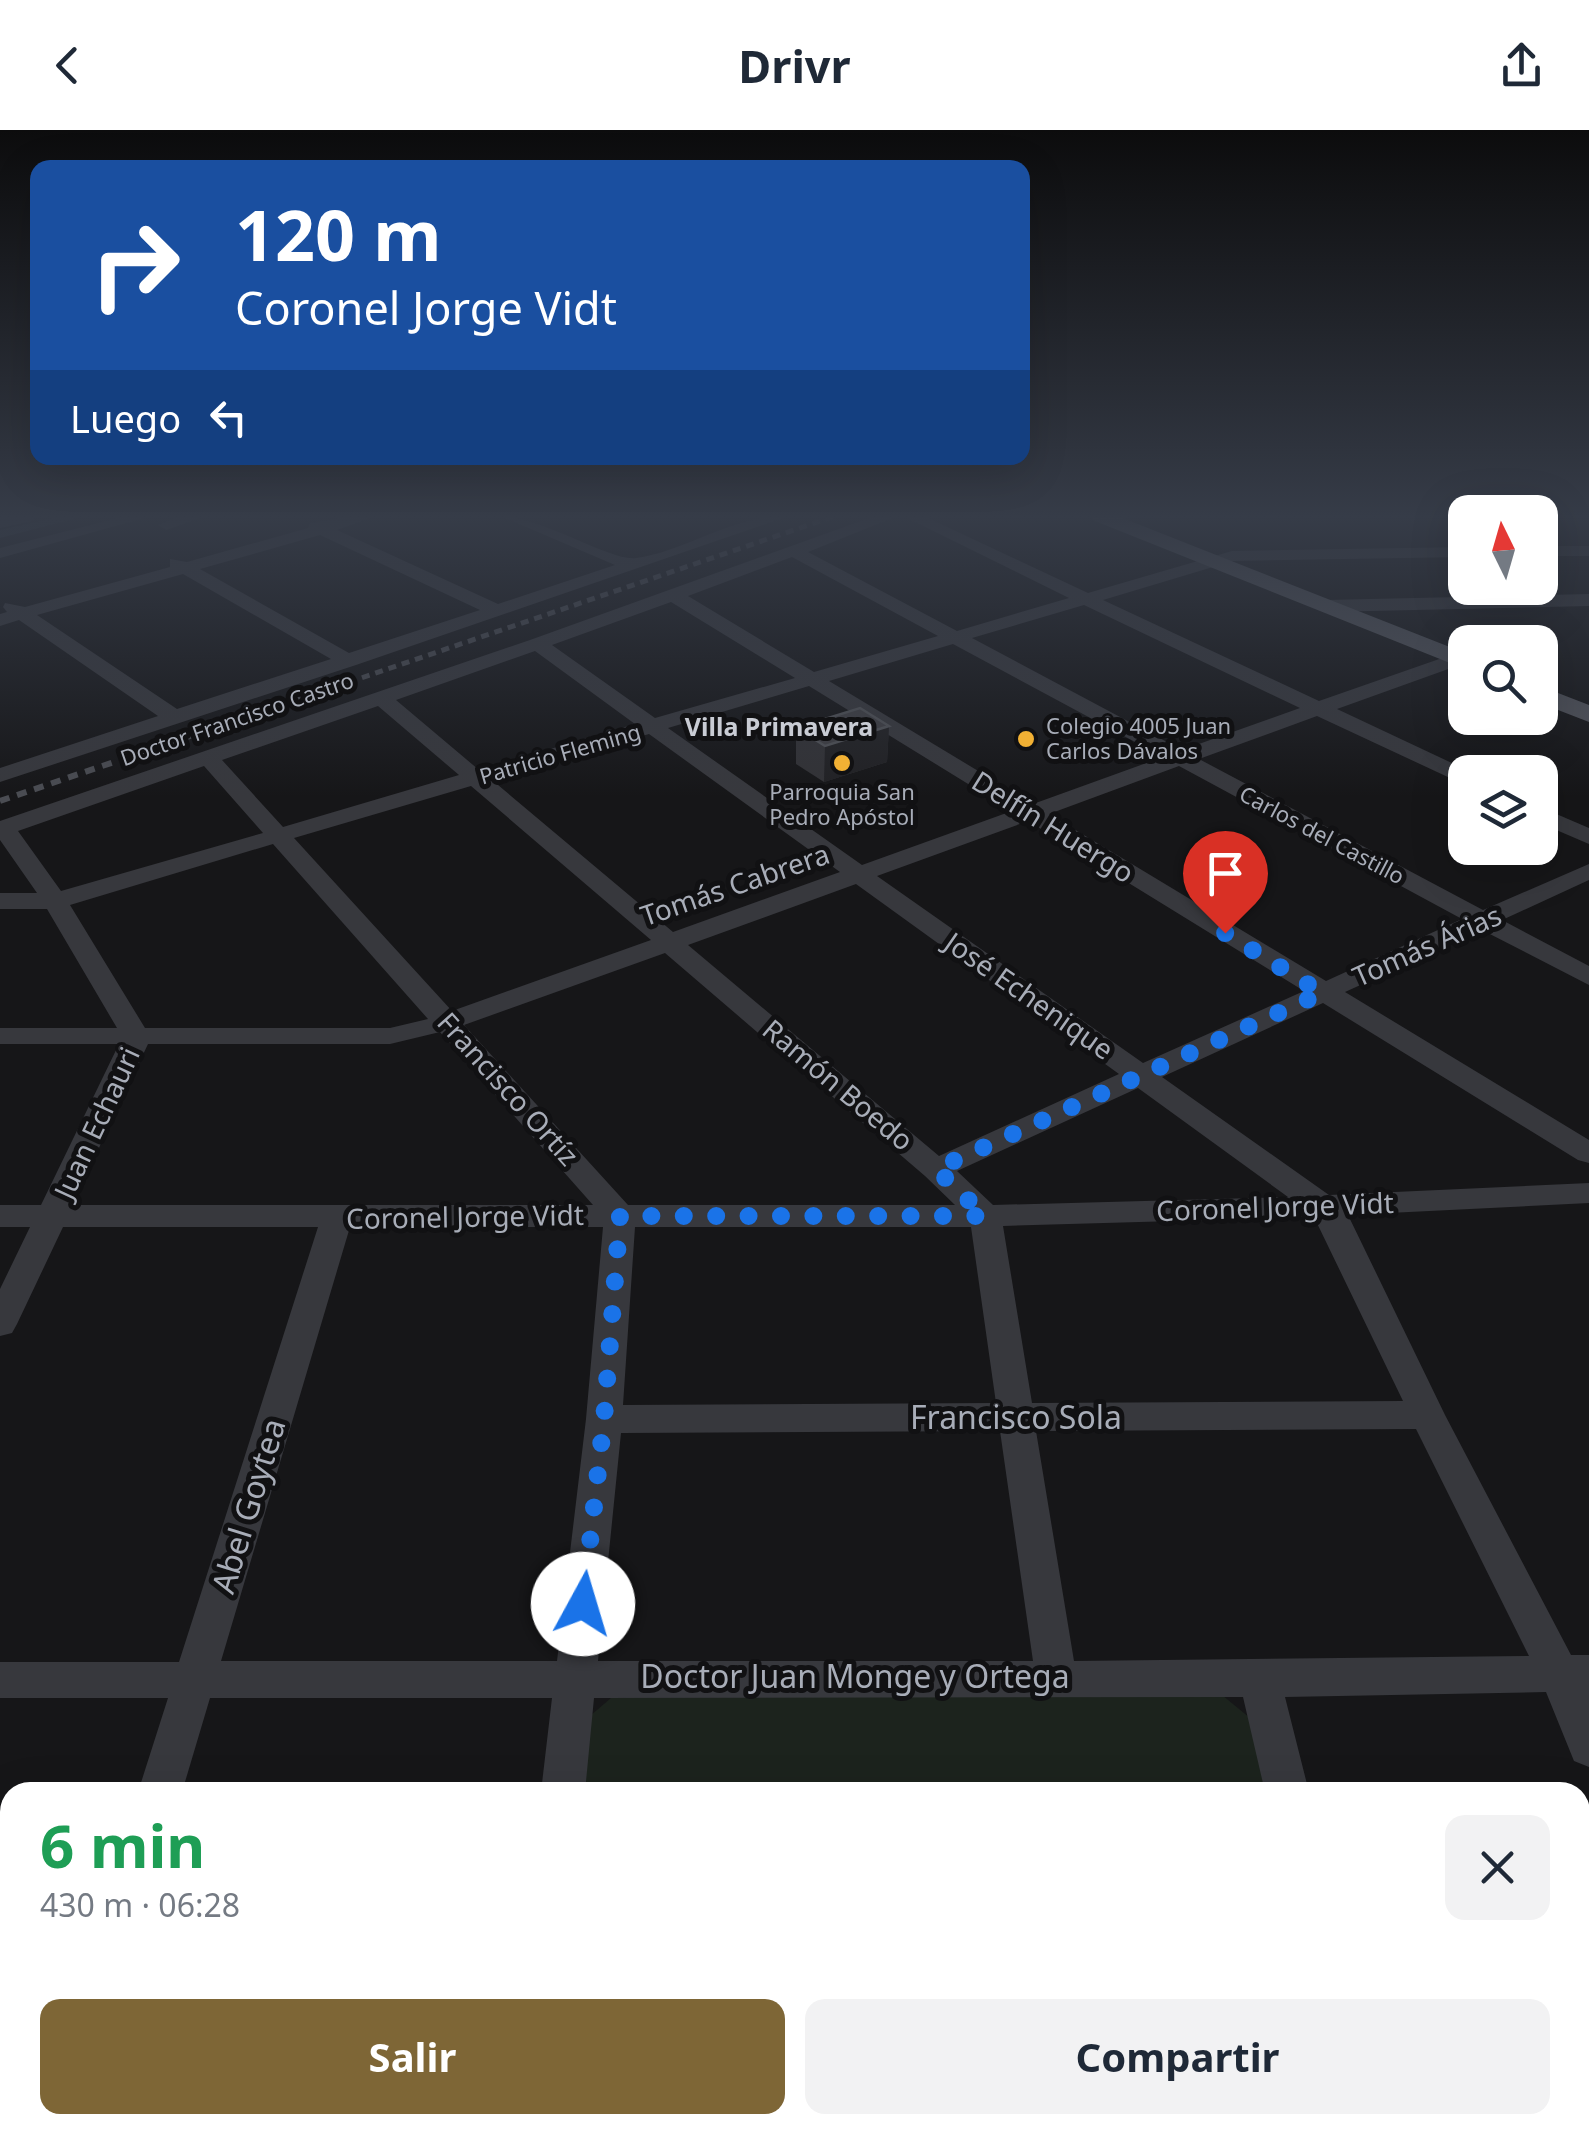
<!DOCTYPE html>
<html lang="es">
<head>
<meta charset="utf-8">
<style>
  :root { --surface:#fff; --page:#f2f2f3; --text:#1f2937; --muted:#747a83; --accent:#7e6636 }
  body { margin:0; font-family:"Noto Sans",sans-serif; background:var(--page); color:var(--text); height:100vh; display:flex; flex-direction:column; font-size:38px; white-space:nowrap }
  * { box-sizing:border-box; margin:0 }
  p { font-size:32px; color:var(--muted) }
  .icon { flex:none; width:55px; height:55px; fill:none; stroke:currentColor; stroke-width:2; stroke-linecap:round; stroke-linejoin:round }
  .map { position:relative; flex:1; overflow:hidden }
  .panel { position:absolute; left:0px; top:1652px; width:1590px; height:352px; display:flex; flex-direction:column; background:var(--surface); border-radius:30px 30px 0 0; box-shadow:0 10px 40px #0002 }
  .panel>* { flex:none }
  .top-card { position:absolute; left:30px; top:30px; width:1000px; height:305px; border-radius:20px; box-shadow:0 10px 40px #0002; background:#1a4fa0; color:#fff; overflow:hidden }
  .needle { width:65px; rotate:355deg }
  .controls { position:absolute; left:1448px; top:365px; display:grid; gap:20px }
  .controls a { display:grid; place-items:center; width:110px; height:110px; border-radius:20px; background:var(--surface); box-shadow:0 10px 40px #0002; font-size:50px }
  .pin { position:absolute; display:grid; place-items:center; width:85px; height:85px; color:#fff; margin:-102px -42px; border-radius:50% 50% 50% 0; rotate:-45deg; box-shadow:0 0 10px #0007 }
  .pin .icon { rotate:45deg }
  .me { position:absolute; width:110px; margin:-55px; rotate:6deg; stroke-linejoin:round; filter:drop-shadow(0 0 8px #0008) }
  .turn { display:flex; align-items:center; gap:35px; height:210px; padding:0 40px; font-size:45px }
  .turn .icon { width:130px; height:130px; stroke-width:2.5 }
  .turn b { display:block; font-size:70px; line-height:85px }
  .then { display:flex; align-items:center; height:95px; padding:0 40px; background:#0003; gap:20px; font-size:38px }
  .round { display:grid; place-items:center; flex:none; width:105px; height:105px; border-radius:20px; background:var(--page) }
  .overview { display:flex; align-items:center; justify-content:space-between; height:170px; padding:0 40px }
  h1 { font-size:60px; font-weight:700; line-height:75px; color:#1e9e55 }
  .primary-button { display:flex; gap:20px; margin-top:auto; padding:20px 40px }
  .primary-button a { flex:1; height:115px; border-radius:20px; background:var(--accent); color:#fff; font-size:40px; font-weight:700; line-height:115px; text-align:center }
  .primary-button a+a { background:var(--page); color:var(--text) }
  header { display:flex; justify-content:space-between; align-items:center; height:130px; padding:0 40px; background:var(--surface); font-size:45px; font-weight:700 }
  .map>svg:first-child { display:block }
</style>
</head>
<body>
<header><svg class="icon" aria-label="back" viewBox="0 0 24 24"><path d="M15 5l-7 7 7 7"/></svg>Drivr<svg class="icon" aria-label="share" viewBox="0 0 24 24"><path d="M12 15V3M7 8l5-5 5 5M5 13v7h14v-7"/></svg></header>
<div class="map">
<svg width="1589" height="2003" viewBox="0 0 1589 2003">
  <rect width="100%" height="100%" fill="#161618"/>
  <!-- green -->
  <path fill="#1c231d" d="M1222 1565 1250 1588 1267 1662H583L590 1586 611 1568Z
    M548 1995H1343L1344 2003H547Z"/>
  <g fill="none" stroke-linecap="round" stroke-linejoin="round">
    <!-- canal -->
    <path fill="#2c353c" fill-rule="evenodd" d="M58 387H81L0 408V400Z"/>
    <!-- minor -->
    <path fill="#37383d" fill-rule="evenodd" d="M35 387 33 391 0 398V388Z
      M122 387H148L0 428V418Z
      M178 387H203L166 400 158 395Z
      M348 387H373L337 400 498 474 615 435 503 387C543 387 612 432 636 428 687 421 734 384 786 387L356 535 0 652V638L158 586 19 490 0 496V484L7 482 3 477 5 473 25 477 170 437V429L187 432 308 398 310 393ZM320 405 480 480 349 523 200 439ZM183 444 331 529 177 579 37 485Z
      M872 387H895L808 422 957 501 1069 468 905 387H926L1088 463 1232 421 1465 417V427L1233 431 1103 470 1319 571 1465 520V533L1337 579 1471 642H1465V655L1317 586 1199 629 1483 780 1589 734V750L1502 790 1589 836V855L1482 800 1345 862 1589 1010V1033L1578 1030 1323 873 1162 947 1329 1065 1589 1053V1073L1348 1085 1445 1285 1571 1525H1589V1637L1574 1631 1546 1562 1285 1567 1309 1662H1265L1243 1567 594 1568 585 1662H541L552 1568H210L182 1662H138L168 1568H0V1532H179L318 1097H63L17 1194 12 1203 0 1206V1159L30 1097H0V1075H41L119 914H0V898H117L47 779H0V763H37L0 710V691L530 510ZM792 427 938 506 814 542 688 466ZM671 472 795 548 655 588 552 515ZM1084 475 1300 578 1182 620 972 508ZM953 514 1163 627 1033 674 829 551ZM535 521 635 594 479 640 396 570ZM809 556 1012 681 862 735 668 598ZM378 576 459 645 283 697 222 630ZM649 604 840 742 673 802 492 650ZM204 636 263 703 61 761 18 701ZM1179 636 1462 789 1326 851 1049 684ZM471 656 651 810 452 881 294 708ZM1028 691 1304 861 1143 933 877 746ZM273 714 428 889 390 898H145L70 775ZM856 754 1119 944 939 1026 688 815ZM665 823 925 1046 955 1075H628L464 895ZM440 902 593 1075H72L148 914H390ZM1138 958 1288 1067 993 1075 957 1041ZM1314 1087 1403 1271 1032 1273 1003 1096ZM350 1097H603L586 1289 557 1531H221ZM635 1097H971L996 1273 623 1275ZM1416 1299 1529 1526 1074 1531 1036 1301ZM1000 1301 1033 1531H598L621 1303Z
      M1540 416H1589V426H1540Z
      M1589 464V476L1326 482 1317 476 1326 470Z
      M1540 677 1589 698V714L1540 693Z
      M0 1858H10V1908H0Z
      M1589 1938V2003H1552L1554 1995H1580V1941Z
      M29 1995H81L79 2003H27Z
      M503 1995H555V2003H503Z
      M1340 1995H1392L1393 2003H1341Z"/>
    <!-- major -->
    <path fill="#53555c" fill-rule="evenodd" d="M1092 387H1120L1465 523V539L1095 391Z
      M1540 556 1589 575V592L1540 573Z"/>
    <!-- rail-far1 -->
    <path stroke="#4a4c52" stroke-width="5" stroke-dasharray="8 6" stroke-linecap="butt" d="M256 584 832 387"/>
    <!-- rail -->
    <path stroke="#4a4c52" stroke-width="6" stroke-dasharray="10 8" stroke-linecap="butt" d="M0 671 263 581"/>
  </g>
  <!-- wall -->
  <path fill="#323236" d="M889 596 887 632 824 652 796 634V598Z"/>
  <!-- shaded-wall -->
  <path fill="#212124" d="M889 596 887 632 824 652 825 616Z"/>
  <!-- building -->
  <path fill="#3f3f44" stroke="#4f5156" stroke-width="2.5" d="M860 578 889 596 825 616 796 598Z"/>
  <!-- sky -->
  <linearGradient id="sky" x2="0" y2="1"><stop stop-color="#0c0c0d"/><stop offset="0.58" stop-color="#363c48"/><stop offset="1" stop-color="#363c48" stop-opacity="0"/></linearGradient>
  <rect width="1589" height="667" fill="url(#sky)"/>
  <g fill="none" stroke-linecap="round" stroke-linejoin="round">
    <!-- route -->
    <path stroke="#1a73e8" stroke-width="18" stroke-dasharray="0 32.4" d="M583 1474 604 1289 620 1086H985L936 1039 1322 863 1225 803"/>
  </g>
  <!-- markers -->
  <g fill="#f2b134" stroke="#111113" stroke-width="4">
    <circle cx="1026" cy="609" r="10"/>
    <circle cx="842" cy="633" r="10"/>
  </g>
  <g text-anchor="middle" stroke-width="10" stroke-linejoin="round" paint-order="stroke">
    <!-- far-street labels -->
    <g font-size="22" fill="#a8adb8" stroke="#111113">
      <text transform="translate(237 589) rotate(-19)" y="8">Doctor Francisco Castro</text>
      <text transform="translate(560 624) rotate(-16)" y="8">Patricio Fleming</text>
      <text transform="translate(1322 705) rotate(28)" y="8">Carlos del Castillo</text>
    </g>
    <!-- far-poi labels -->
    <g font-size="22" fill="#a8adb8" stroke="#111113" text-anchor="start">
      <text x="1046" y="604">Colegio 4005 Juan<tspan x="1046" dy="25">Carlos Dávalos</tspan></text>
      <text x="842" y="670" text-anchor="middle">Parroquia San<tspan x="842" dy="25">Pedro Apóstol</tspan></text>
    </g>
    <!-- far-neighbourhood labels -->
    <g font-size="25" font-weight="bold" fill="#c9ccd4" stroke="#111113">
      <text x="779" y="606">Villa Primavera</text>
    </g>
    <!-- street labels -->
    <g font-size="28" fill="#a8adb8" stroke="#111113">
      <text transform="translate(1053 697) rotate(32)" y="10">Delfín Huergo</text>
      <text transform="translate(735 755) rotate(-19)" y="10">Tomás Cabrera</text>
      <text transform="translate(1427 816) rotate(-24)" y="10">Tomás Árias</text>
      <text transform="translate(1029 866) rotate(35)" y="10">José Echenique</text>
      <text transform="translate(838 955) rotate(40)" y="10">Ramón Boedo</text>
      <text transform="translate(508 959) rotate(48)" y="10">Francisco Ortíz</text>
      <text transform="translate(97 993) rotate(-65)" y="10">Juan Echauri</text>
      <text transform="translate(1275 1077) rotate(-2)" y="10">Coronel Jorge Vidt</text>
      <text transform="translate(465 1087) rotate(-1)" y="10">Coronel Jorge Vidt</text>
    </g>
    <!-- near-street labels -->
    <g font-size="32" fill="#a8adb8" stroke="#111113">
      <text x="1016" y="1299">Francisco Sola</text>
      <text transform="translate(249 1376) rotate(-73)" y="11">Abel Goytea</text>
      <text x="855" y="1558">Doctor Juan Monge y Ortega</text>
    </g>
  </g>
</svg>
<div class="controls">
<a><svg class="needle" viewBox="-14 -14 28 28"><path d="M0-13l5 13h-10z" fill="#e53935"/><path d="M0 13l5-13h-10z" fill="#747a83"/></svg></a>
<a><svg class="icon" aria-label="search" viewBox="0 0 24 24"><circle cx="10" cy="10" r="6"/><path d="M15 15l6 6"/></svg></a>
<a><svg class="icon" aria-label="layers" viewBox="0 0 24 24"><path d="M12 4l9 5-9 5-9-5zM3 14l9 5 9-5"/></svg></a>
</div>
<div class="pin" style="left:1225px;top:803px;background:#d93025"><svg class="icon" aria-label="arrive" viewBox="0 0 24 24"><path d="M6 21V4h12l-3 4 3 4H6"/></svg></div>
<svg class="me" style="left:583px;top:1474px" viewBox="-20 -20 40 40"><circle r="19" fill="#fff"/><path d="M0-13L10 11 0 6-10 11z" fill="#1a73e8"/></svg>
<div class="top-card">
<div class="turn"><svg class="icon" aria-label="right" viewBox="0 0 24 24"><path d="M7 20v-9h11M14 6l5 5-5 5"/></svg><div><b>120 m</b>Coronel Jorge Vidt</div></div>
<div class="then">Luego<svg class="icon" aria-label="left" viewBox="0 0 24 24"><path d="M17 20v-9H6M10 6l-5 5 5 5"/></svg></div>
</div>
<section class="panel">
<div class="overview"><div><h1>6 min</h1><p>430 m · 06:28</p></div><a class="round"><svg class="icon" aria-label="close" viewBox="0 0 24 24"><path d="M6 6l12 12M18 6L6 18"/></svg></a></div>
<div class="primary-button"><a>Salir</a><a>Compartir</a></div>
</section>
</div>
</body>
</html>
